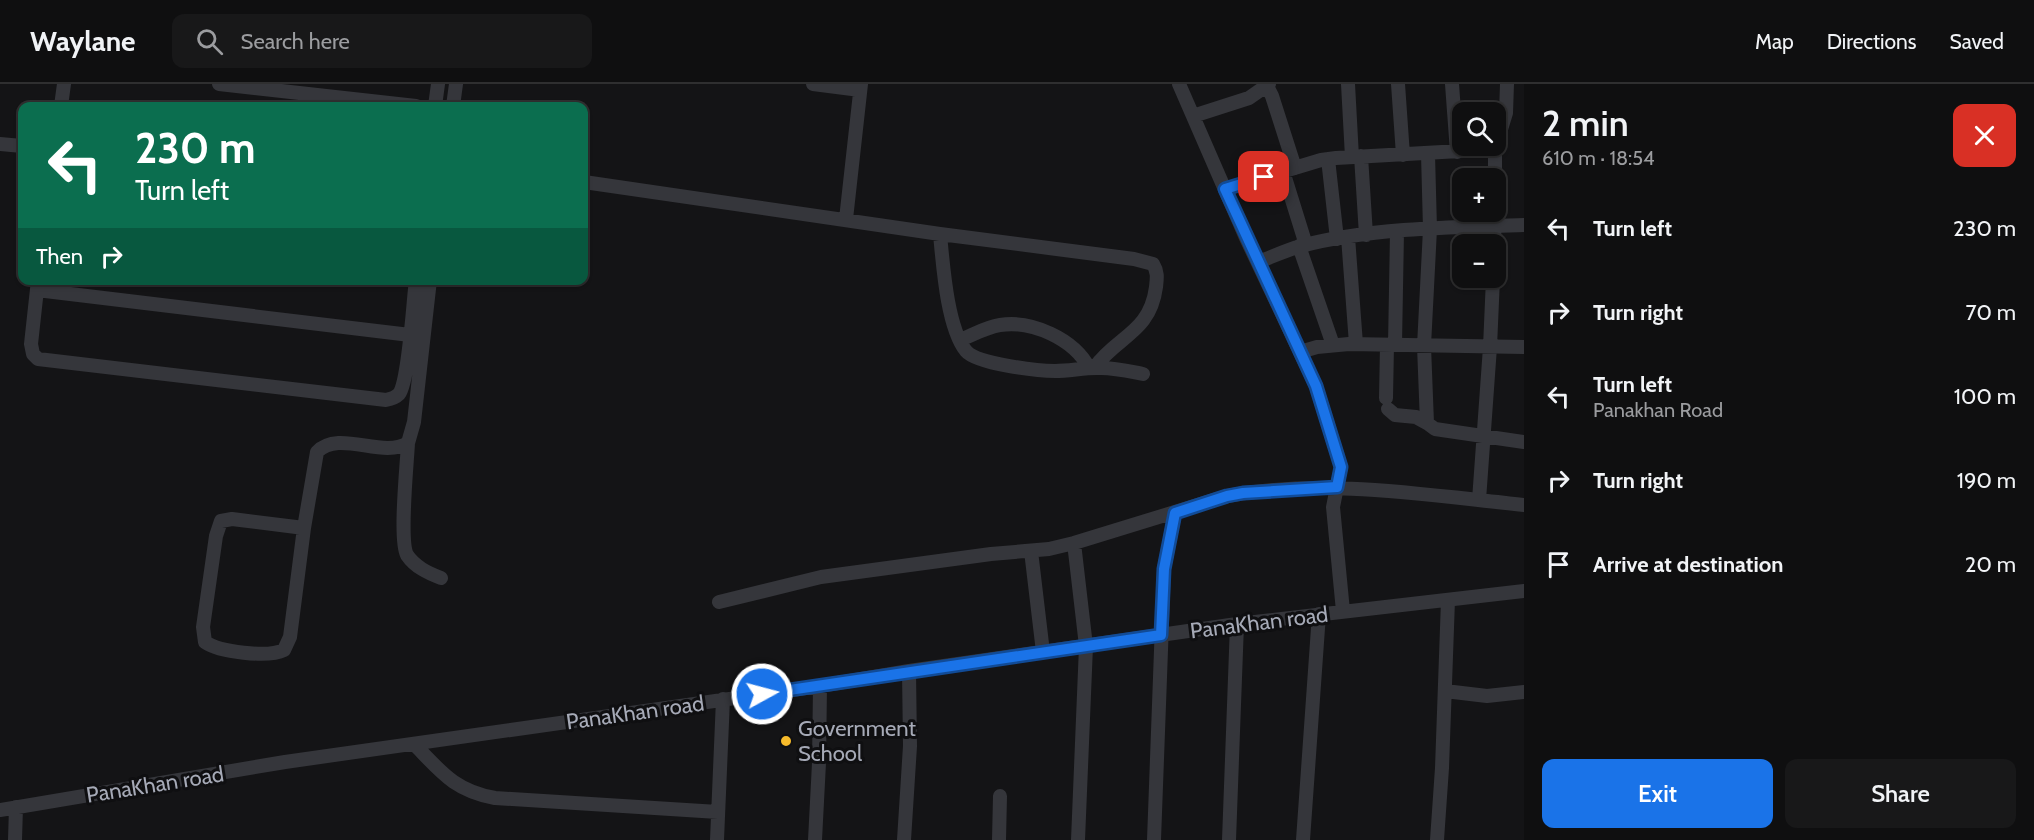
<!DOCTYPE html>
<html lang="en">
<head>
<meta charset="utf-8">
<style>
  :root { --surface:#0f0f10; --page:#181819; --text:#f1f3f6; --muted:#9b9c9f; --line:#2f2f30; --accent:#1a73e8 }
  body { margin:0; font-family:Cabin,sans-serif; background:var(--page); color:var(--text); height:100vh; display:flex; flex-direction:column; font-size:22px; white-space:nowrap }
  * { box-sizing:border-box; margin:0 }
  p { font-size:20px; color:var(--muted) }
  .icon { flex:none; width:33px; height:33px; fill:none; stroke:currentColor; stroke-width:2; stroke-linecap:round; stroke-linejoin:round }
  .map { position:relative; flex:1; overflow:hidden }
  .drawer { display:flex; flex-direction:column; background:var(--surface); width:510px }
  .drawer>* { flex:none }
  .top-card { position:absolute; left:18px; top:18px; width:570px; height:183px; border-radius:12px; box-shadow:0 2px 4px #0004,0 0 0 2px var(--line); background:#0b6e4f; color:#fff; overflow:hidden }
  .buttons { position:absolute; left:1452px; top:18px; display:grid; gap:12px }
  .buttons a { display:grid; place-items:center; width:54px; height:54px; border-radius:12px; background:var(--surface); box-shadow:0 2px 4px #0004,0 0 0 2px var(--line); font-size:30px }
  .pin { position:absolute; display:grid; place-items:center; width:51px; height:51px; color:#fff; margin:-26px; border-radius:12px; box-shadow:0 3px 9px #0006 }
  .me { position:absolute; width:66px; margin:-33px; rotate:83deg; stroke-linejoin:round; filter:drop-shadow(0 0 4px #0008) }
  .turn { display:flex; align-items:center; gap:21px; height:126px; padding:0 18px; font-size:27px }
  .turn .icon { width:78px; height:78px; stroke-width:2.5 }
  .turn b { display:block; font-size:42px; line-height:51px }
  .then { display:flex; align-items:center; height:57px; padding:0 18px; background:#0003; gap:12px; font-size:22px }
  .round { display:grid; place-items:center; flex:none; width:63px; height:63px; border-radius:12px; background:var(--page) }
  .summary { display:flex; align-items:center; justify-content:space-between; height:102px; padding:0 18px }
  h1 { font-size:36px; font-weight:600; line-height:45px }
  .primary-button { display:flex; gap:12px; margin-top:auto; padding:12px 18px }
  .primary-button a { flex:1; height:69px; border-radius:12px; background:var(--accent); color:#fff; font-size:24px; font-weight:600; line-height:69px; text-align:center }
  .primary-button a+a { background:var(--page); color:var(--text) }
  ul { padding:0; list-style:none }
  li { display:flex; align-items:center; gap:18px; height:84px; padding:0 18px }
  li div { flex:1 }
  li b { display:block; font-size:22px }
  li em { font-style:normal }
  header { display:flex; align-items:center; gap:36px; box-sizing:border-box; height:84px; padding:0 30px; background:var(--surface); border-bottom:2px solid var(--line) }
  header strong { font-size:28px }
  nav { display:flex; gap:33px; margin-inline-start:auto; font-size:21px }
  .search { width:420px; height:54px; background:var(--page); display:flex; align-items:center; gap:15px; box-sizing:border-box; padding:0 21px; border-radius:12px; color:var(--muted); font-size:22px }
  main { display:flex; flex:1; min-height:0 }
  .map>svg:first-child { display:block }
</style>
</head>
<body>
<header>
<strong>Waylane</strong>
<div class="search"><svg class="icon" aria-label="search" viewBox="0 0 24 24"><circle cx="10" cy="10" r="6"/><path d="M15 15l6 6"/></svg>Search here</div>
<nav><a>Map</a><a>Directions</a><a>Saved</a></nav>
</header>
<main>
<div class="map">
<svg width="1524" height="756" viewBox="0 0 1524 756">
  <rect width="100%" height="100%" fill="#141416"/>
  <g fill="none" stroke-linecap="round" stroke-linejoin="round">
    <!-- minor -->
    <path stroke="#35363b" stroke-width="14" d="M219 0 416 22
      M813 0 860 6
      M1179 0 1246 154 1316 302 1341 383 1333 423 1343 527
      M1266 0 1272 12 1295 84
      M1348 0 1352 73
      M1398 0 1403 71
      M1452 0 1457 68
      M61 22 64 0
      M435 22 438 0
      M453 22 456 0
      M1193 32 1249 14 1269 0
      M0 60 22 62
      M1428 70 1430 145 1424 262 1427 339 1435 345 1524 358
      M1361 72 1366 151
      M1328 75 1337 155
      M1283 87 1306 161
      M1495 94V65L1506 29 1507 0
      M584 98 940 150 1134 175 1153 180C1158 188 1157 194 1156 203 1150 249 1117 252 1095 283
      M1225 105 1321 76 1336 74 1495 65
      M846 135 861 0
      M940 150C943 181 947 243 966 267 977 280 1038 287 1055 287 1069 287 1083 284 1097 284 1112 283 1128 287 1143 290
      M1348 153 1356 260
      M1494 160 1495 128
      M1299 162 1333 261
      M1258 178C1272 173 1286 166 1301 162 1370 144 1452 143 1524 141
      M38 196 31 260 33 270 38 275 386 316C391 315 395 314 399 310 409 296 413 218 416 196
      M37 206 410 251
      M960 256C973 251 986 243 1000 241 1032 236 1074 255 1089 284
      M1395 261 1397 148
      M1300 268 1317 263 1349 260 1524 263
      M1386 314 1387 261
      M1388 325 1395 331 1416 333 1427 339
      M408 359C407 380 399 456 407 471 415 483 428 489 441 494
      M1479 416 1490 263 1493 194
      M304 444 232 435 221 437 216 452 203 543 205 558C219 568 268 574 284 566L290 553 304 444 317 368C339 345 382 375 408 359L414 338 430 196
      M1074 459 1086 562 1078 756
      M1031 467 1043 568
      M719 518 821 493 991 470 1049 465 1074 459 1227 412C1325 394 1426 411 1524 421
      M1445 607 1487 612 1524 608
      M414 660C441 688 455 707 495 714L718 728
      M0 726 285 678 820 602 909 587 1237 540 1524 507
      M15 756 16 723
      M717 756 723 615
      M815 756 819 679 820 602
      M904 756 910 662 909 587
      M999 756 1000 712
      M1154 756 1164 485 1175 429
      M1229 756 1237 540
      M1303 756 1319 530
      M1437 756 1442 684 1448 516"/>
  </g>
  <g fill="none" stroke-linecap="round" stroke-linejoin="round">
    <defs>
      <path id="route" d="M762 610 1161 551 1164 485 1175 429 1227 412 1243 409 1337 403 1341 383 1316 302 1225 105 1264 93"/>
    </defs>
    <!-- route casing -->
    <use href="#route" stroke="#114b97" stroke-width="15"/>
    <!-- route -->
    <use href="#route" stroke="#1a73e8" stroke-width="10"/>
  </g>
  <!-- markers -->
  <circle fill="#f7bb2b" stroke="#0f0f11" stroke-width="2" cx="786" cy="657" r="6"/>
  <g text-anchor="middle" stroke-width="6" stroke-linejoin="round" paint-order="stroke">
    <!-- street labels -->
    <g font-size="22" fill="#a6aab7" stroke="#0f0f11">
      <text transform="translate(1259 538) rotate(-7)" y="8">PanaKhan road</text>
      <text transform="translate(635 628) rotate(-8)" y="8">PanaKhan road</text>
      <text transform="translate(155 700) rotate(-9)" y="8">PanaKhan road</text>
    </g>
    <!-- poi labels -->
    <g font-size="22" fill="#a6aab7" stroke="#0f0f11" text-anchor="start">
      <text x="798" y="652">Government<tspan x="798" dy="25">School</tspan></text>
    </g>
  </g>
</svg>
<div class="buttons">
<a><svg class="icon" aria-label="search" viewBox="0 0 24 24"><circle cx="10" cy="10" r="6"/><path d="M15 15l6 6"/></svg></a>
<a>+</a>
<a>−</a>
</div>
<div class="pin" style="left:1264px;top:93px;background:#d93025"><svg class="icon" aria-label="arrive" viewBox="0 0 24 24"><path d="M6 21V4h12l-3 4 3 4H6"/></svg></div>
<svg class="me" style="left:762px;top:610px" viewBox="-20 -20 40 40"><circle r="17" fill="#1a73e8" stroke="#fff" stroke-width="3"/><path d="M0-11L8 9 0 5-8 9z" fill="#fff"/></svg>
<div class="top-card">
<div class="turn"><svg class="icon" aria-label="left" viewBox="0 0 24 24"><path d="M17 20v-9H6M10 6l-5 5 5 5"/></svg><div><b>230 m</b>Turn left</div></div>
<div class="then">Then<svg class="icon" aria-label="right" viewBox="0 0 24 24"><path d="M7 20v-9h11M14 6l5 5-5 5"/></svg></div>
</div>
</div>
<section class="drawer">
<div class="summary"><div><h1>2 min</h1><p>610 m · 18:54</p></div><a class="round" style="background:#d93025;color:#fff"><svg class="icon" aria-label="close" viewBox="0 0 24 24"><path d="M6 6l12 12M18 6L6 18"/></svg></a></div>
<ul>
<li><svg class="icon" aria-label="left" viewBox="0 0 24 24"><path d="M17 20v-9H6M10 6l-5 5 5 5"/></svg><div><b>Turn left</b></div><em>230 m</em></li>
<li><svg class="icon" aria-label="right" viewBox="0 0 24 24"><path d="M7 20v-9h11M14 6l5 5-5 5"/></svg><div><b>Turn right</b></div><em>70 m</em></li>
<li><svg class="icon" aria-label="left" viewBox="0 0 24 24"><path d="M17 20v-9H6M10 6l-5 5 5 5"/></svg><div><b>Turn left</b><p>Panakhan Road</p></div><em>100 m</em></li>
<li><svg class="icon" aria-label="right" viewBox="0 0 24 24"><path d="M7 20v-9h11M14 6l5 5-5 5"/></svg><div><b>Turn right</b></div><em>190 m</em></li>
<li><svg class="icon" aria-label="arrive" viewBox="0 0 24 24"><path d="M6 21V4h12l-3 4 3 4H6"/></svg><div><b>Arrive at destination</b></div><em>20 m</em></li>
</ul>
<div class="primary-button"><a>Exit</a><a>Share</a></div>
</section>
</main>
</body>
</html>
